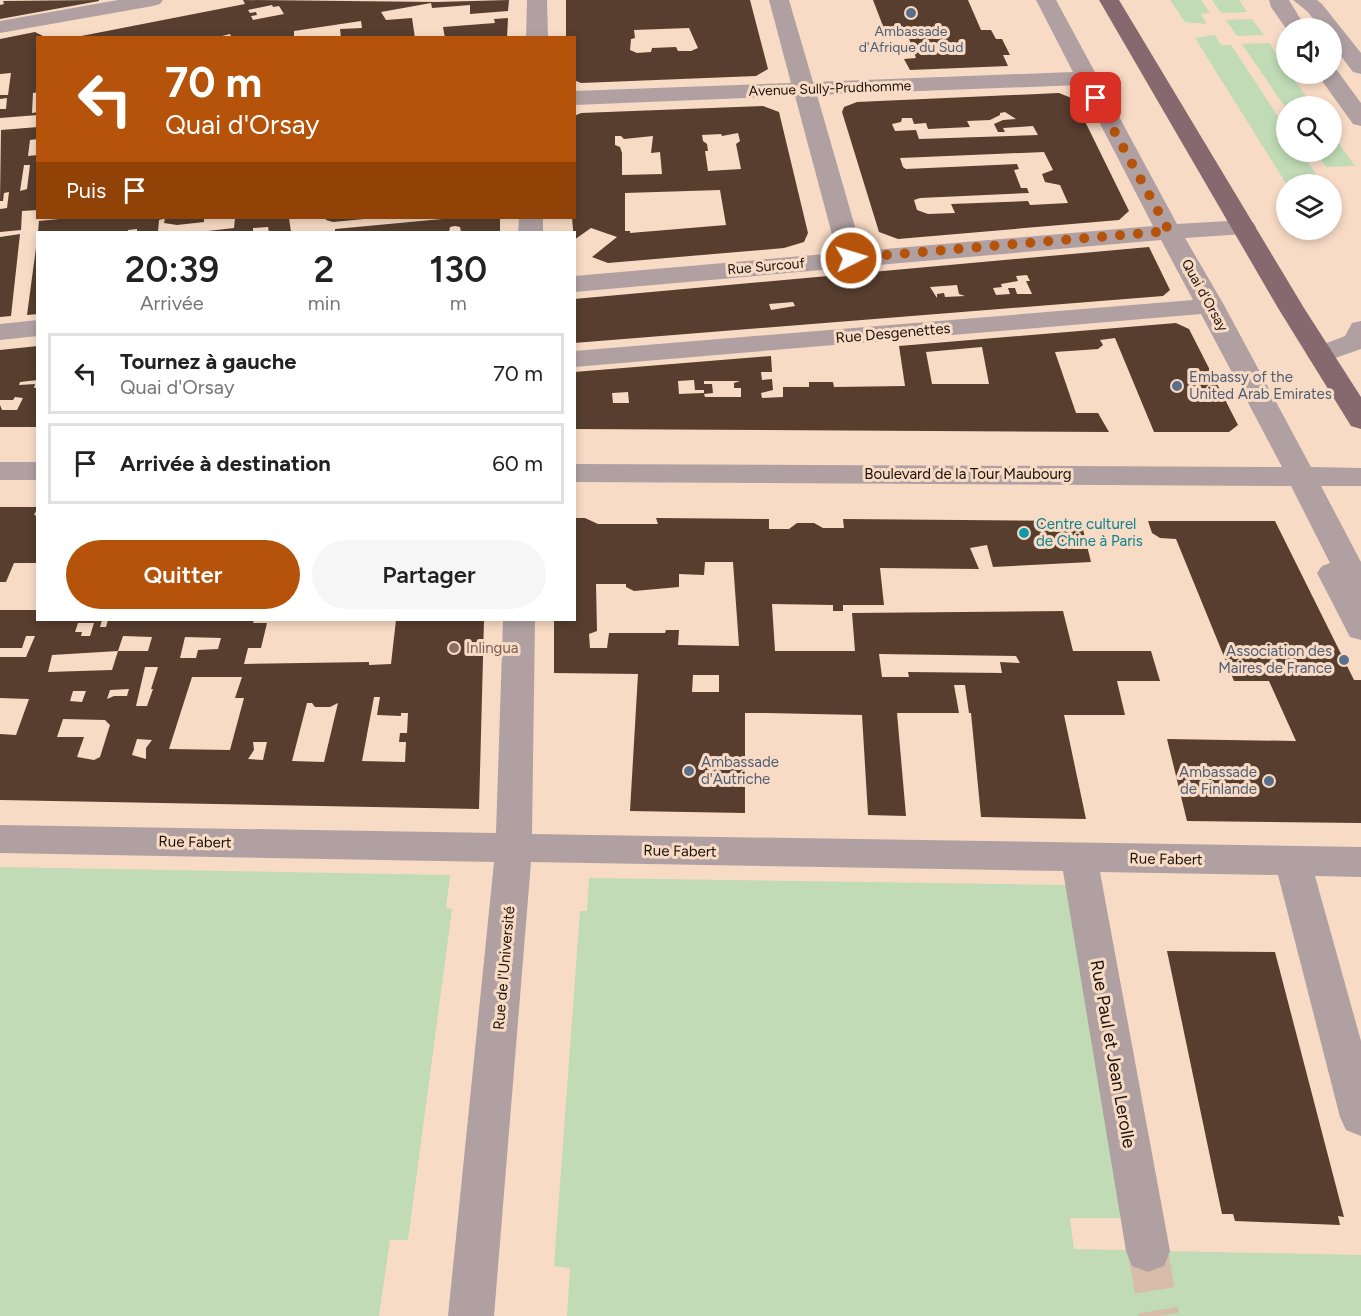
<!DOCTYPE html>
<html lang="fr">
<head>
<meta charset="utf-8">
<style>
  :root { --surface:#fff; --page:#f6f6f6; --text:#222; --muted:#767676; --line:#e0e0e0; --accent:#b45309 }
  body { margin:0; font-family:Figtree,sans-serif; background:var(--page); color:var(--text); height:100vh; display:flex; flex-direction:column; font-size:22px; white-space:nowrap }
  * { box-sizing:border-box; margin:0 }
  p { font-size:20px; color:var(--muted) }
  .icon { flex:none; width:33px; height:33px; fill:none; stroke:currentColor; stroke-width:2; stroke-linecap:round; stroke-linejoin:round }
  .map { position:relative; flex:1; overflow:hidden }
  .sheet { position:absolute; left:36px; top:231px; width:540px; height:390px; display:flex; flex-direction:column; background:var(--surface); border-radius:0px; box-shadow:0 3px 9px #0003 }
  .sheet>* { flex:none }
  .guide { position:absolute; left:36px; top:36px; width:540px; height:183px; border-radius:0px; box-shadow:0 3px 9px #0003; background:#b45309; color:#fff; overflow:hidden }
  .fabs { position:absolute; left:1276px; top:18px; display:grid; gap:12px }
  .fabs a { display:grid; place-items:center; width:66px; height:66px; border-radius:50%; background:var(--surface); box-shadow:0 3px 9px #0003; font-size:30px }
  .pin { position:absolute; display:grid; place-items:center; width:51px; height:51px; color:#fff; margin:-26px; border-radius:12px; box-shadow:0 3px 9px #0006 }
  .me { position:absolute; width:66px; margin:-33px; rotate:85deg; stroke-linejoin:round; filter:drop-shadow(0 0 4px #0008) }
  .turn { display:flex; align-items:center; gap:21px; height:126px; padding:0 30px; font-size:27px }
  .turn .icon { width:78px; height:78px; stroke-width:2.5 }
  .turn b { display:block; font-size:42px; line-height:51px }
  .then { display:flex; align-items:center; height:57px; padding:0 30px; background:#0003; gap:12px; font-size:22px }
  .eta { display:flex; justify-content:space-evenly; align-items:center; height:102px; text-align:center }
  .eta b { font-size:36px; font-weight:600; line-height:42px }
  .primary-button { display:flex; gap:12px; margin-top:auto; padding:12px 30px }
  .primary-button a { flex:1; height:69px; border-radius:36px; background:var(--accent); color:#fff; font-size:24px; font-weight:600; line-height:69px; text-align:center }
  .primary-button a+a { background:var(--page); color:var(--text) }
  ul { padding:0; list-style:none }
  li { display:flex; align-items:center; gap:18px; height:81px; margin:0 12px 9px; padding:0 18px; border:3px solid var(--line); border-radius:0px }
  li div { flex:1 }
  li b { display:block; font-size:22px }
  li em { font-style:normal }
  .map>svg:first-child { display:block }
</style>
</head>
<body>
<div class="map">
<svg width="1361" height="1316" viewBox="0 0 1361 1316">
  <rect width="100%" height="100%" fill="#f8dbc5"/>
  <!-- green -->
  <path fill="#c0dbb6" d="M1170 0H1201L1210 13 1201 14 1207 24 1185 22Z
    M1212 0H1239L1247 12 1221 13Z
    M1252 19 1264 35 1237 36 1226 20Z
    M1215 35 1221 45H1231L1287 130V152H1301L1322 183 1330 184 1287 185 1195 38Z
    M1269 43 1287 69V74H1290L1313 106H1287V110L1242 44Z
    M1332 134 1355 166 1326 167 1315 152H1332Z
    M0 867 450 875 446 908 452 909 408 1240H390L379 1316H0Z
    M589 878 1067 885 1121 1218H1070L1074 1249 1361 1255V1316H567L570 1268 554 1266 580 911H587Z"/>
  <!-- building -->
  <path fill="#573e2e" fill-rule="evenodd" d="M99 0V1L0 19V5L4 4 3 1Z
    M243 0 437 2 509 0 508 11 470 14V5L432 8 431 3 381 12 386 20 412 18 415 38H341L340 29 362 28 361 21 294 31V38H232L230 34 214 38H71L245 4ZM272 5 273 7 279 6 284 14 253 20 251 16 257 15 256 12 250 13 248 10Z
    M566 0H750L768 69 756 76 581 83 574 80V38H566ZM689 28 698 48 691 51H678L676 47 652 48 651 52 637 53 630 50 631 39 635 38 634 30Z
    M873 0H968L981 30H991L996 39H1002L1010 55H1003L1008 66 910 70 904 59 916 58 907 33 886 34Z
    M508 18 507 38H445L443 27 495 23 494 19Z
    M35 32 47 38H38V92L33 93 32 113 38 112V115L0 118V109H6L7 98 0 99V95H8L11 73 0 74V39Z
    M1059 93 1074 99 1129 211 1119 220 898 239 879 232 842 112 844 107 857 102ZM1005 112 1016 119 1003 120 994 124 998 132H1005L1003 128 1033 126 1038 135 919 139 916 130 895 131 892 124 901 122 902 118H912L914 124 926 123 928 129 970 127 967 121 990 120 1000 115V113ZM1044 152 1053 170 1042 174 1045 182 1060 185 1068 203 1030 205 1028 201 951 204 955 213 928 214 917 210 914 200 920 198 1029 193 1027 188H1021L1014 170 1019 169 1017 164 906 169 903 167 900 158Z
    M763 106 779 112 808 233 804 242 784 248 608 263 592 257 617 237 591 228 574 240 572 218H574V116L581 113ZM738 133 740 141 736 144 741 169 708 171 705 151H708L707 144 703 141 702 135 721 134 722 136ZM615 136H621L624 139 653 136 651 153 660 152 662 174 622 175V153L620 147 615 145ZM720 190 726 225 630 233V231H625V193Z
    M38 127V139L30 140 28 156 38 155V210L22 211 21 230 0 232V209L7 208 9 192 4 193 3 201H0L1 130ZM24 165H30L27 189 20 191Z
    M70 218H163V219L159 220 158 232H137V229L128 230V232H38L39 221Z
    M165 218H204V222L177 225 164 223Z
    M235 218H289L291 232H269L268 227 253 228V232H199L234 228Z
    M326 218H364V219L333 222 326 220Z
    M453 218H500V232H461L460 227 455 226 450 227 449 232H335V229Z
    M20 234 11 316 0 317V237Z
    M1149 247 1170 290 1163 296 574 343V299ZM1027 275 1030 281H1026L1032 294H1017L1015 288H1008L1010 294 996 295 993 288 1002 287 1001 284 1018 281 1016 276ZM957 285 959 294 965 296 945 297 944 293 937 294V298L930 287ZM793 302 795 306 771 310 769 304Z
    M36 248 38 314 27 315Z
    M1176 323 1189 329 1238 425 1229 432H1154L1115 338 1100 340 1103 345 1098 349 1055 352 1076 413H1098L1109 432 574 429V372L771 356 772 372H761L762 380 772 379 773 390 761 393 762 398 783 397V387H809V382H833L834 387 905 386 899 346ZM982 347 989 384H932L926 352ZM694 380 695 390H704V393L679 394 678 381ZM704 381H740L734 383V388H741V397H705L704 394 713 393 712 384H704ZM628 392 629 403H613L612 393Z
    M38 346V380L20 382 19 385 35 384 34 388H38V427H0V405L2 410H17L23 398 15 397 13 400H0V350Z
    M0 507H38L34 515 38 516V563H14L6 582H0Z
    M574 518H585L598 524H658L656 518H658L769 519V529H789L797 523H814L823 528H844L843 519 1081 521 1091 562 993 567 987 545 970 548 979 569 880 568 884 605H843V611H833V605L772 604 775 651H855L852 613 1063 611 1073 651H1151L1160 681H1117L1125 715H1064L1086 819 981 817 971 713H969L965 685H954L959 713H897L906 816 868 815 862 715 766 713H745V813L630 811 638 674 554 673V620H574ZM705 562H733L739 646 678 645 679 630H666L665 633H609L607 648H590L589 634 597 631 596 584H626V587L634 591 679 587V574L704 575ZM879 654 1016 656 1020 663 1000 662 1002 673 908 672 909 677H882ZM693 675H719V692H692Z
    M1148 521H1275L1354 680H1361V823L1187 821 1167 739 1296 741 1269 681H1234L1176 539 1160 538 1152 533Z
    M0 610H38V620H102L100 627H106L108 620H254L253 623H267L261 648H248L244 664 369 662V665L391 664 396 620H484L479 809 0 800V734L16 735 29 699 0 698V657H26L35 636H26L22 648H0ZM78 623H94L90 636H81L82 632H75ZM123 636 152 637 148 651H118L112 670 48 672 52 655 118 651ZM185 637 221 638 218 649 198 650 196 658H180ZM145 667H158L151 689H153L147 706H136ZM192 677H242L235 698H244L230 750 169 749ZM129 689 127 696H114L107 699 110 690ZM73 691H86L82 702 70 701ZM374 697H380L377 715 401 716V713H408L407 733H400L399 742H406L405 762 362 761ZM307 703H312L315 707H330L338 703 324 762 292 761ZM63 719 105 720 110 725 100 757 94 760 77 757 84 737H57ZM137 739 152 740 146 748V759L132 755ZM253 742H267L263 760 248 759 254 750Z
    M1167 951 1275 952 1344 1217 1338 1216 1340 1225 1235 1221 1233 1214H1222Z"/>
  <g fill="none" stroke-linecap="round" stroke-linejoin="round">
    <!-- minor-tunnel -->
    <path stroke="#d7bda9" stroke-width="40" stroke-dasharray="40 20" stroke-linecap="butt" d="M1148 1251 1159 1316"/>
    <!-- minor -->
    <path fill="#b0a0a2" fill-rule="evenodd" d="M118 0H163L160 4 153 6 0 33V21Z
      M527 0H547L548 38H526Z
      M769 0H789L813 82 1073 72 1036 0H1056L1177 224 1244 220 1253 222 1256 227 1253 232 1244 234 1185 238 1224 305 1311 467 1361 468V486H1321L1361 562V640L1350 637 1317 573 1322 566 1330 563 1291 486 574 482V464L1282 467 1201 314 574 367V351L1193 300 1161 240 574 292V276L837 253 795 96 574 105V91L791 83ZM1080 85 1153 226 862 251 817 95Z
      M1269 0H1289L1306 28H1287V30L1271 7Z
      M1293 0H1317L1322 4 1361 53V74L1353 72 1332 44V28H1320L1308 12Z
      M1332 68 1336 69 1361 103V126L1353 124 1317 74H1332Z
      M519 218H543V232H518Z
      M38 320V336L0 340V324Z
      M1361 321V349L1321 363 1311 361 1307 355 1311 349 1345 336 1352 323Z
      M0 462H38V480H0Z
      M503 620H535L532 834 1361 847V877L1315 876 1361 1041V1136L1346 1130 1340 1117 1278 875 1100 872 1170 1251 1164 1266 1148 1272 1132 1266 1126 1251 1063 871 531 862 494 1316H448L494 862 0 853V825L496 833Z"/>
    <!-- major -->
    <path fill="#86696e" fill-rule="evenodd" d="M1099 0H1119L1304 308 1361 397V429L1351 426 1278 308Z"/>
  </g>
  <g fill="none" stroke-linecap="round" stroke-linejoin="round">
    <!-- route -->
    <path stroke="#b45309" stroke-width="10" stroke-dasharray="0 18" d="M851 258 1169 231 1096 98"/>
  </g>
  <!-- markers -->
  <g fill="#5c6f8a" stroke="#f8dbc5" stroke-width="2">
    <circle cx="911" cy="13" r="6"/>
    <circle cx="1177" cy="386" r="6"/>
    <circle cx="1344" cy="660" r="6"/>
    <circle cx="689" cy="771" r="6"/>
    <circle cx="1269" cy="781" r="6"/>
  </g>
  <circle fill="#0f9aa8" stroke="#f8dbc5" stroke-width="2" cx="1024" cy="533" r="6"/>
  <circle fill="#8d6e63" stroke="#f8dbc5" stroke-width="2" cx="454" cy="648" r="6"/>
  <g text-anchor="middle" stroke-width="6" stroke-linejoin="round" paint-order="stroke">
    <!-- far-service labels -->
    <g font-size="14" fill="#4e5e75" stroke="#f8dbc5">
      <text x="911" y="36">Ambassade<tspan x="911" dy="16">d'Afrique du Sud</tspan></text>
    </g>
    <!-- far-street labels -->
    <g font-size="14" fill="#1b1109" stroke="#f8dbc5">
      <text transform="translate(830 88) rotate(-2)" y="5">Avenue Sully-Prudhomme</text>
      <text transform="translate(766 266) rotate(-5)" y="5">Rue Surcouf</text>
      <text transform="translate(1205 295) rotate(61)" y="5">Quai d'Orsay</text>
    </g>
    <!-- street labels -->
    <g font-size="15" fill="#1b1109" stroke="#f8dbc5">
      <text transform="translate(893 333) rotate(-5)" y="5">Rue Desgenettes</text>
      <text x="968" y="479">Boulevard de la Tour Maubourg</text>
      <text transform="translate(195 842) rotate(1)" y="5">Rue Fabert</text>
      <text transform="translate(680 851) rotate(1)" y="5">Rue Fabert</text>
      <text transform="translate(1166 859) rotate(1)" y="5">Rue Fabert</text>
      <text transform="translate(504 968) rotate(-85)" y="5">Rue de l'Université</text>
    </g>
    <!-- service labels -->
    <g font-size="15" fill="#4e5e75" stroke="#f8dbc5" text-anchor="start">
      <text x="1189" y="382">Embassy of the<tspan x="1189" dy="17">United Arab Emirates</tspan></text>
      <text x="1332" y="656" text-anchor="end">Association des<tspan x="1332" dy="17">Maires de France</tspan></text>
      <text x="701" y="767">Ambassade<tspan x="701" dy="17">d'Autriche</tspan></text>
      <text x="1257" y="777" text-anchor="end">Ambassade<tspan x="1257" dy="17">de Finlande</tspan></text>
    </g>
    <!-- culture labels -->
    <g font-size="15" fill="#0d838f" stroke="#f8dbc5" text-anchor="start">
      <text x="1036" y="529">Centre culturel<tspan x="1036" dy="17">de Chine à Paris</tspan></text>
    </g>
    <!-- education labels -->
    <g font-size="15" fill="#785e54" stroke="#f8dbc5" text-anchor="start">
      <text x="466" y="653">Inlingua</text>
    </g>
    <!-- near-street labels -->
    <g font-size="18" fill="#1b1109" stroke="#f8dbc5">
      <text transform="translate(1113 1054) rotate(80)" y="6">Rue Paul et Jean Lerolle</text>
    </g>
  </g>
</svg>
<div class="fabs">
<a><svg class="icon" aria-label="sound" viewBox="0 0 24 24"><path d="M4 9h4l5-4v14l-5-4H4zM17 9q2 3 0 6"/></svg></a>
<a><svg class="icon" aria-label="search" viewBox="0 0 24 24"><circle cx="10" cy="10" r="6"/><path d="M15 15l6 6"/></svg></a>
<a><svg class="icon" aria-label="layers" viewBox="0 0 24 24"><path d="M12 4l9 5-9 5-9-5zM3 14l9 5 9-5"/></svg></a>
</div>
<div class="pin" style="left:1096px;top:98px;background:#d93025"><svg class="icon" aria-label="arrive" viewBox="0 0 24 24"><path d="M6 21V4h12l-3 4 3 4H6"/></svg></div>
<svg class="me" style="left:851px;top:258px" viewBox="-20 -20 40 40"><circle r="17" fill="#b45309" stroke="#fff" stroke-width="3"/><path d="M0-11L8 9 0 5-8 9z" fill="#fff"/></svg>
<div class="guide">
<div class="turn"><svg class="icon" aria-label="left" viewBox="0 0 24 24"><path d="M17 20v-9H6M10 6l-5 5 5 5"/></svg><div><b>70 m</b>Quai d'Orsay</div></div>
<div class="then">Puis<svg class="icon" aria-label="arrive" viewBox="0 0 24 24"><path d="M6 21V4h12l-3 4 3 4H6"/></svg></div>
</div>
<section class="sheet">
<div class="eta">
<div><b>20:39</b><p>Arrivée</p></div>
<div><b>2</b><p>min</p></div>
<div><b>130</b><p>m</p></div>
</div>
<ul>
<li><svg class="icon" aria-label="left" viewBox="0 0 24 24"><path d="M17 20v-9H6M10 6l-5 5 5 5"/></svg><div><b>Tournez à gauche</b><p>Quai d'Orsay</p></div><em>70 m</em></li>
<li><svg class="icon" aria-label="arrive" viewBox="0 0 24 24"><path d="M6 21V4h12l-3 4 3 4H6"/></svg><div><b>Arrivée à destination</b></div><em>60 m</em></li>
</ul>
<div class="primary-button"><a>Quitter</a><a>Partager</a></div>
</section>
</div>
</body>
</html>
